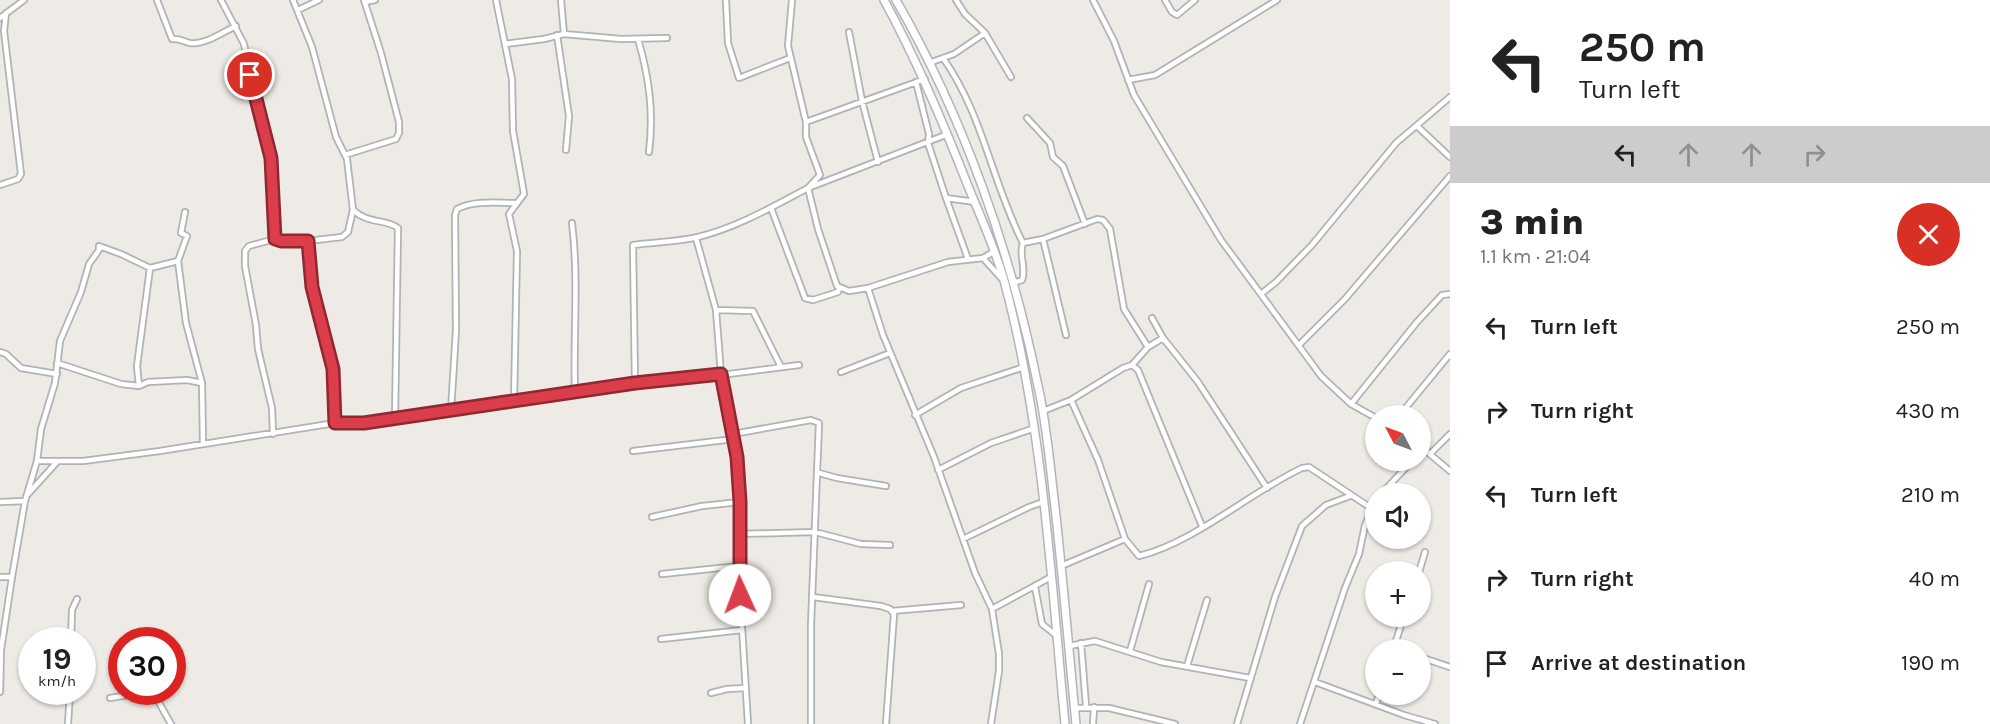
<!DOCTYPE html>
<html lang="en">
<head>
<meta charset="utf-8">
<style>
  :root { --surface:#fff; --page:#f6f6f6; --text:#222; --muted:#767676 }
  body { margin:0; font-family:Karla,sans-serif; background:var(--page); color:var(--text); height:100vh; display:flex; flex-direction:column; font-size:22px; white-space:nowrap }
  * { box-sizing:border-box; margin:0 }
  p { font-size:20px; color:var(--muted) }
  .icon { flex:none; width:33px; height:33px; fill:none; stroke:currentColor; stroke-width:2; stroke-linecap:round; stroke-linejoin:round }
  .map { position:relative; flex:1; overflow:hidden }
  .panel { display:flex; flex-direction:column; background:var(--surface); width:540px }
  .panel>* { flex:none }
  .top-card { background:#fff; color:var(--text); overflow:hidden }
  .needle { width:39px; rotate:311deg }
  .controls { position:absolute; left:1365px; top:405px; display:grid; gap:12px }
  .controls a { display:grid; place-items:center; width:66px; height:66px; border-radius:50%; background:var(--surface); box-shadow:0 2px 4px #0004; font-size:30px }
  .speed { position:absolute; left:18px; top:627px; display:flex; gap:12px; font-size:30px; font-weight:700; text-align:center }
  .speed>* { display:grid; place-content:center; width:78px; height:78px; border-radius:50%; background:var(--surface); box-shadow:0 2px 4px #0004; line-height:1 }
  .speed small { font-size:15px; font-weight:400 }
  .speed .limit { border:9px solid #d22; background:#fff; color:#111 }
  .pin { position:absolute; display:grid; place-items:center; width:51px; height:51px; color:#fff; margin:-26px; border:3px solid #fff; border-radius:50%; box-shadow:0 2px 6px #0007 }
  .me { position:absolute; width:66px; margin:-33px; rotate:358deg; stroke-linejoin:round; filter:drop-shadow(0 0 4px #0008) }
  .turn { display:flex; align-items:center; gap:21px; height:126px; padding:0 30px; font-size:27px }
  .turn .icon { width:78px; height:78px; stroke-width:2.5 }
  .turn b { display:block; font-size:42px; line-height:51px }
  .lanes { display:flex; align-items:center; height:57px; padding:0 30px; background:#0003; justify-content:center; gap:30px; direction:ltr }
  .lanes .off { opacity:.35 }
  .round { display:grid; place-items:center; flex:none; width:63px; height:63px; border-radius:32px; background:var(--page) }
  .summary { display:flex; align-items:center; justify-content:space-between; height:102px; padding:0 30px }
  h1 { font-size:36px; font-weight:800; line-height:45px }
  ul { padding:0; list-style:none }
  li { display:flex; align-items:center; gap:18px; height:84px; padding:0 30px }
  li div { flex:1 }
  li b { display:block; font-size:22px }
  li em { font-style:normal }
  main { display:flex; flex:1; min-height:0 }
  .map>svg:first-child { display:block }
</style>
</head>
<body>
<main>
<div class="map">
<svg width="1450" height="724" viewBox="0 0 1450 724">
  <rect width="100%" height="100%" fill="#eeeae5"/>
  <g fill="none" stroke-linecap="round" stroke-linejoin="round">
    <defs>
      <path id="street" d="M157 0 172 39C180 38 184 42 190 43 205 45 223 32 236 26
        M221 0 244 44 259 117 271 158 275 239
        M496 0 512 79 513 131 524 194 509 214 517 251 514 403
        M561 0 564 34
        M726 0 728 43 739 78 790 58
        M792 0 788 46 806 122V137L820 175 808 188 948 134
        M956 0 965 14 985 33
        M1093 0 1114 41 1134 95 1221 240 1321 376 1351 404 1376 418
        M1165 0 1172 12 1177 15 1195 0
        M365 2 375 0
        M298 10 319 0
        M0 18 24 0
        M849 32 862 101 878 162
        M557 35 569 116 566 150
        M638 39C649 77 654 112 649 152
        M505 44 544 39 564 34 621 39 667 38
        M943 58C983 114 992 183 1023 243
        M929 63 954 54 985 33 1011 77
        M1128 80 1155 75 1277 0
        M916 82 929 134 928 143 946 198 975 202
        M1027 118 1050 143 1053 157 1063 166 1085 224
        M806 122 925 79
        M1417 126 1450 157
        M345 155 396 139 399 133V122L381 53 364 0
        M0 185 18 179 21 174 4 31 6 13
        M946 198 968 259
        M771 208 805 298 813 300 838 292 839 289
        M353 210C368 224 387 219 398 228L395 418
        M185 212 181 233 187 236 178 261 186 323 202 383 203 443
        M572 223C579 280 573 336 575 394
        M696 238 716 310 721 374 737 457 740 502V595L748 724
        M307 241 312 287 333 369 335 423
        M983 258 1003 280
        M1013 283 1022 280C1027 269 1018 255 1023 243L1043 239
        M868 288 883 335 934 457 975 573 992 609 999 654V671L991 724
        M1261 294 1276 282 1312 245 1396 143 1450 97
        M716 310 753 311 781 367
        M1152 318 1163 338 1198 382 1267 488
        M1066 335 1043 239 1097 219 1103 220 1110 229 1124 309 1148 347
        M1299 345 1345 299 1450 176
        M0 352 6 354 21 368 57 374
        M57 363 121 384 139 386 148 382 187 380 202 383
        M1132 365 1148 347 1163 338
        M841 372 890 353
        M635 383 633 245C654 242 677 242 698 237 738 227 772 207 808 188L818 229 837 286 849 291 868 288 948 262 983 258 995 251
        M139 386 137 366 150 268
        M1351 404 1417 322 1442 295 1450 294
        M451 411 456 330 455 215 457 209C474 200 497 203 515 203
        M1043 411 1071 400
        M915 415 961 388 1024 367
        M1399 416 1450 354
        M273 434 272 408 258 349 256 325 245 266V251L249 246 275 239 281 241H307L342 237 348 232 353 210 347 159 336 137 312 47 293 0
        M733 434 811 420 819 423 811 625V724
        M1420 446 1450 471
        M633 451 734 439
        M1431 453 1450 434
        M37 461H83L160 451 335 423H364L635 383H658L799 365
        M938 470 991 443 1035 428
        M819 473 837 478 886 486
        M28 494 57 462
        M1381 494 1413 460
        M0 502 25 501
        M652 517 702 506 740 502
        M1202 526 1138 370 1132 365 1123 368 1071 400 1098 460 1125 539 1139 556C1195 542 1249 493 1302 468L1309 467 1371 508
        M739 534 815 532 861 544 890 545
        M963 539 1029 507 1043 502
        M1061 566 1125 539
        M1419 572 1425 552
        M662 574 739 566
        M0 577H12
        M1035 587 1042 624 1057 636
        M813 597 881 606 890 609 894 614 886 724
        M992 609 1051 577
        M892 611 961 605
        M661 639 742 630
        M71 640 72 610 77 599
        M1081 643 1086 706
        M1395 644 1408 650
        M1069 646 1095 641 1161 662 1250 678
        M1393 650 1404 616
        M1130 651 1149 584
        M1420 657 1450 667
        M1187 666 1207 600
        M1315 682 1404 715 1435 724
        M0 692 1 650 12 577 25 501 37 461 41 429 55 383 60 341 81 292 89 264 99 250V246L121 254 150 268 178 261
        M153 692 171 724
        M711 693 727 689 746 688
        M110 698 148 692
        M1376 704 1379 694
        M1074 708H1109L1175 724
        M68 724 70 692
        M1093 724 1094 707
        M1237 724 1275 597 1302 526 1326 505 1350 496
        M1300 724 1345 588 1359 554 1365 525 1376 501"/>
      <path id="secondary" d="M884 0C917 60 943 122 968 186 981 218 996 250 1005 284 1043 427 1051 577 1065 724
        M896 0C964 118 1011 252 1038 386 1047 425 1050 467 1055 507 1063 579 1069 652 1076 724"/>
    </defs>
    <!-- street casing -->
    <use href="#street" stroke="#b0b3b6" stroke-width="8"/>
    <!-- secondary casing -->
    <use href="#secondary" stroke="#b1b5b9" stroke-width="10"/>
    <!-- street -->
    <use href="#street" stroke="#fff" stroke-width="4.5"/>
    <!-- secondary -->
    <use href="#secondary" stroke="#fff" stroke-width="7"/>
  </g>
  <g fill="none" stroke-linecap="round" stroke-linejoin="round">
    <defs>
      <path id="route" d="M250 75 271 158 275 239 281 241H308L312 287 333 369 335 423H364L635 383 721 374 737 457 740 502V595"/>
    </defs>
    <!-- route casing -->
    <use href="#route" stroke="#8f2830" stroke-width="15"/>
    <!-- route -->
    <use href="#route" stroke="#dc3d4a" stroke-width="10"/>
  </g>
</svg>
<div class="controls">
<a><svg class="needle" viewBox="-14 -14 28 28"><path d="M0-13l5 13h-10z" fill="#e53935"/><path d="M0 13l5-13h-10z" fill="#767676"/></svg></a>
<a><svg class="icon" aria-label="sound" viewBox="0 0 24 24"><path d="M4 9h4l5-4v14l-5-4H4zM17 9q2 3 0 6"/></svg></a>
<a>+</a>
<a>−</a>
</div>
<div class="speed"><div>19<small>km/h</small></div><div class="limit">30</div></div>
<div class="pin" style="left:250px;top:75px;background:#d93025"><svg class="icon" aria-label="arrive" viewBox="0 0 24 24"><path d="M6 21V4h12l-3 4 3 4H6"/></svg></div>
<svg class="me" style="left:740px;top:595px" viewBox="-20 -20 40 40"><circle r="19" fill="#fff"/><path d="M0-13L10 11 0 6-10 11z" fill="#dc3d4a"/></svg>
</div>
<section class="panel">
<div class="top-card">
<div class="turn"><svg class="icon" aria-label="left" viewBox="0 0 24 24"><path d="M17 20v-9H6M10 6l-5 5 5 5"/></svg><div><b>250 m</b>Turn left</div></div>
<div class="lanes"><svg class="icon" aria-label="left" viewBox="0 0 24 24"><path d="M17 20v-9H6M10 6l-5 5 5 5"/></svg><svg class="icon off" aria-label="ahead" viewBox="0 0 24 24"><path d="M12 20V5M6 11l6-6 6 6"/></svg><svg class="icon off" aria-label="ahead" viewBox="0 0 24 24"><path d="M12 20V5M6 11l6-6 6 6"/></svg><svg class="icon off" aria-label="right" viewBox="0 0 24 24"><path d="M7 20v-9h11M14 6l5 5-5 5"/></svg></div>
</div>
<div class="summary"><div><h1>3 min</h1><p>1.1 km · 21:04</p></div><a class="round" style="background:#d93025;color:#fff"><svg class="icon" aria-label="close" viewBox="0 0 24 24"><path d="M6 6l12 12M18 6L6 18"/></svg></a></div>
<ul>
<li><svg class="icon" aria-label="left" viewBox="0 0 24 24"><path d="M17 20v-9H6M10 6l-5 5 5 5"/></svg><div><b>Turn left</b></div><em>250 m</em></li>
<li><svg class="icon" aria-label="right" viewBox="0 0 24 24"><path d="M7 20v-9h11M14 6l5 5-5 5"/></svg><div><b>Turn right</b></div><em>430 m</em></li>
<li><svg class="icon" aria-label="left" viewBox="0 0 24 24"><path d="M17 20v-9H6M10 6l-5 5 5 5"/></svg><div><b>Turn left</b></div><em>210 m</em></li>
<li><svg class="icon" aria-label="right" viewBox="0 0 24 24"><path d="M7 20v-9h11M14 6l5 5-5 5"/></svg><div><b>Turn right</b></div><em>40 m</em></li>
<li><svg class="icon" aria-label="arrive" viewBox="0 0 24 24"><path d="M6 21V4h12l-3 4 3 4H6"/></svg><div><b>Arrive at destination</b></div><em>190 m</em></li>
</ul>
</section>
</main>
</body>
</html>
